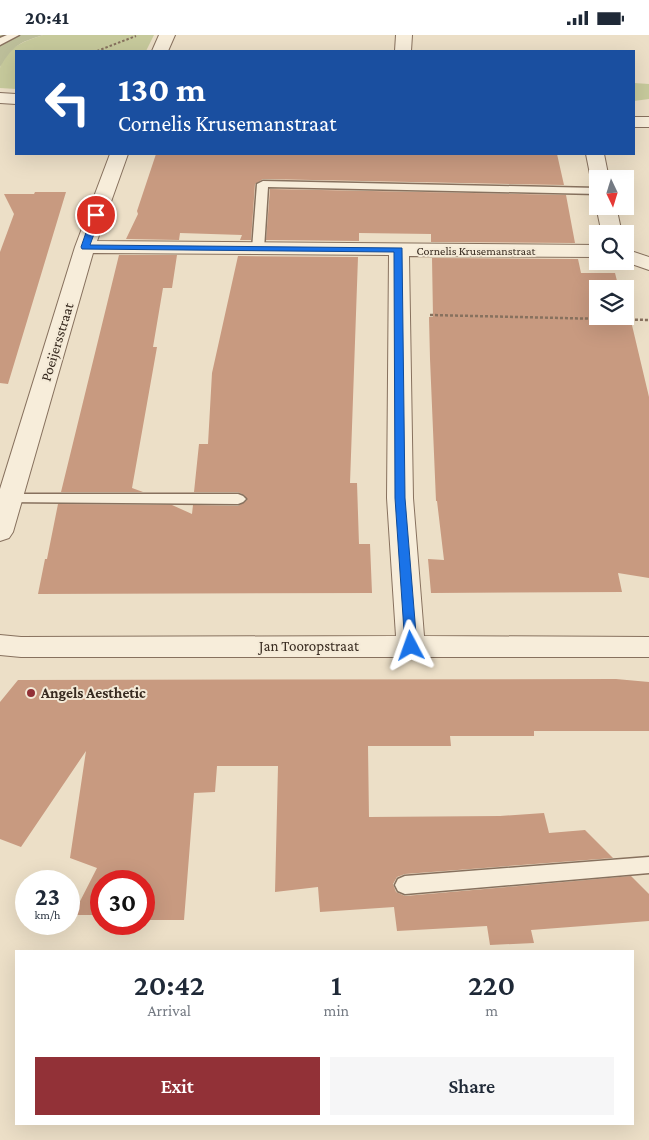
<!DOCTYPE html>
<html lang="en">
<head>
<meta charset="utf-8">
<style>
  :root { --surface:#fff; --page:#f6f6f7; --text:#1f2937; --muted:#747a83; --accent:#923137 }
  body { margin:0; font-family:"Crimson Pro",serif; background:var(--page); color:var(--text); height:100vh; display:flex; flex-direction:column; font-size:19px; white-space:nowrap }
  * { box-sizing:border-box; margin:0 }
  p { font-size:16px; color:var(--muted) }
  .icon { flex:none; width:28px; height:28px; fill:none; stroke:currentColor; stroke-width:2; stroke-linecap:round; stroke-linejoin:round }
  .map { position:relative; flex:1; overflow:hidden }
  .drawer { position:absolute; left:15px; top:915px; width:619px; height:175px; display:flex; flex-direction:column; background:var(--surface); border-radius:0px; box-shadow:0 5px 20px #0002 }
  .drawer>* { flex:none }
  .banner { position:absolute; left:15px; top:15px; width:620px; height:105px; border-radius:0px; box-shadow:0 5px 20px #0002; background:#1a4fa0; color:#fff; overflow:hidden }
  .needle { width:32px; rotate:176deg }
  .tools { position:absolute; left:589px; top:135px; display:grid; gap:10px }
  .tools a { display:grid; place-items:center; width:45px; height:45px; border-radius:0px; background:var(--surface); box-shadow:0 5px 20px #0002; font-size:25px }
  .speed { position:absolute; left:15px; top:835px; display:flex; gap:10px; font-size:25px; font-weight:700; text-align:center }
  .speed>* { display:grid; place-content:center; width:65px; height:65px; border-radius:50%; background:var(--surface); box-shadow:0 5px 20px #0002; line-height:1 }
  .speed small { font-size:12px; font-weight:400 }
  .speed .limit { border:8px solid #d22; background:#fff; color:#111 }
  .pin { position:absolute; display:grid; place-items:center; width:42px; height:42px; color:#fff; margin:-21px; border:2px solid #fff; border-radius:50%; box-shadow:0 1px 5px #0007 }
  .me { position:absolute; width:55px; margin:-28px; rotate:356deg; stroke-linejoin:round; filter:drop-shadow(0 0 4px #0008) }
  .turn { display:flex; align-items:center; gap:18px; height:105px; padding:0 20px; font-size:22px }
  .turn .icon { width:65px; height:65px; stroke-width:2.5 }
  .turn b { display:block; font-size:35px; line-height:42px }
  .eta { display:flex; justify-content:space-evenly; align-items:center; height:85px; text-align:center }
  .eta b { font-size:30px; font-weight:600; line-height:35px }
  .button { display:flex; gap:10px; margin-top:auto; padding:10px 20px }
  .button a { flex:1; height:58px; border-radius:0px; background:var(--accent); color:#fff; font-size:20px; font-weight:600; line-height:58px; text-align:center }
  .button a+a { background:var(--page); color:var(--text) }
  .status { display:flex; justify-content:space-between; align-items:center; height:35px; padding:0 25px; background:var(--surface); direction:ltr }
  .status svg { height:14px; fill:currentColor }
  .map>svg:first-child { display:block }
</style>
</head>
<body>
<div class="status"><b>20:41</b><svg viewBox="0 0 49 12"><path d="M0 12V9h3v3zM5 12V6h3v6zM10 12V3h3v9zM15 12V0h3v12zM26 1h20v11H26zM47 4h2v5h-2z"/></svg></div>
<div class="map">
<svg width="649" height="1105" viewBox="0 0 649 1105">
  <rect width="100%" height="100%" fill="#ecdfc7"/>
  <!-- green -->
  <path fill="#c7ca9c" d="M43 0H154L146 16H16V54L0 53C0 47 0 39 0 33 4 12 26 6 43 0Z
    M634 48 649 49V64L634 66Z"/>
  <!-- cemetery -->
  <path fill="#bdbf9a" d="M0 0H43C19 8 14 9 0 32Z"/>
  <!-- building -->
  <path fill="#c89a80" d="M156 119H557L564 150 263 144 255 149 251 205H240L242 200 180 198 179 205 126 204 138 179 137 176Z
    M270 154 566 160 575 208 431 207V199L359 198V206L266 205Z
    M35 157H66L8 349 0 348V217L14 179 4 159H34Z
    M119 220H177L172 253H163L153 312H157L132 453 143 457H61Z
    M238 221 358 222 350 448H357L359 509H370L372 558 38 559 45 524H47L58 469 172 470 192 479 193 470 238 471 247 465 244 460 238 457H194L199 409H208L212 338Z
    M432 223 578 224 581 238H615L619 254H598V281H625L626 286H631L649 362V543L618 538 622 557 431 558 428 524 444 525 437 466H436L430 324 429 282H433Z
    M616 644 649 647V696H534V701H450L451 711H368L369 782 500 781 544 778 549 798 585 795 613 823 405 839 397 842 393 849 396 857 405 861 631 841 649 859V886L531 895 534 908 490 910 487 891 397 896 394 872 320 877 318 852 275 857 278 731H217L215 757 194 758 184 885H144V846H101V880H73L97 833 70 823 86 716 21 812 0 804V667L18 645Z"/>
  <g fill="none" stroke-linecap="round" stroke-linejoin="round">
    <defs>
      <path id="service" d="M7 0H19L0 10V3Z
        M263 146 598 153V159L268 152 264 214 258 218 252 214 257 149Z
        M10 459H238L243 461 246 464 243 467 238 469 5 467 2 464 5 461Z
        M649 822V838L405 859 398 856 395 850 398 844 405 841Z"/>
      <path id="minor" d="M159 0H175L168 16H152Z
        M396 0H412L411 16H395Z
        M110 119H128L97 206 598 210V222L409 221 413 463 424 601 649 602V622H21L0 620V600L21 602 396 601 387 463 389 220 93 218 13 497 9 503 0 506V454L75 212Z
        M586 119H604L609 144H598V149L593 148 591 144Z
        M598 169V171H616L622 199H602L596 171Z
        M625 214 649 222V235L623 226H625Z"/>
      <path id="tertiary" d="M0 58 16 59V69L0 68Z
        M634 82H649V92H634Z"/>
    </defs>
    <!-- service casing -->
    <use href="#service" stroke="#87715e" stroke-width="3"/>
    <!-- minor casing -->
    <use href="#minor" stroke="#87715e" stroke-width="2"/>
    <!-- tertiary casing -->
    <use href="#tertiary" stroke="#87715e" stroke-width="2"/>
    <!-- path-far1 -->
    <path stroke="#87715e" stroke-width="2" stroke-dasharray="2.5 2" stroke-linecap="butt" d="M97 16 136 1"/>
    <!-- path -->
    <path stroke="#87715e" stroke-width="2.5" stroke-dasharray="3 2" stroke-linecap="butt" d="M430 280 649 285"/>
    <!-- service -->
    <use href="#service" fill="#f7edda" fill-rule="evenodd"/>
    <!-- minor -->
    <use href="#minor" fill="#f7edda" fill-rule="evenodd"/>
    <!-- tertiary -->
    <use href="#tertiary" fill="#f7edda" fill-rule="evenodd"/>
  </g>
  <!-- route -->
  <path fill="#1a73e8" stroke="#114b97" d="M96 178 101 180 90 210 402 213 405 463 417 611 415 614H406L405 611 395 463 394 217 82 214 81 212 92 180Z"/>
  <!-- markers -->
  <circle fill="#923137" stroke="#f4ead7" stroke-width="2" cx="31" cy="658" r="5"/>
  <g text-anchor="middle" stroke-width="4" stroke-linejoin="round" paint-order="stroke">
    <!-- far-street labels -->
    <g font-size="12" fill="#382b20" stroke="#f4ead7">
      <text x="476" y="220">Cornelis Krusemanstraat</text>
    </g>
    <!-- street labels -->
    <g font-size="15" fill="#382b20" stroke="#f4ead7">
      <text transform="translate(57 307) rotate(-73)" y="5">Poeijersstraat</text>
      <text x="309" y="616">Jan Tooropstraat</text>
    </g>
    <!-- poi labels -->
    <g font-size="15" font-weight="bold" fill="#382b20" stroke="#f4ead7" text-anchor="start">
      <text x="41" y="663">Angels Aesthetic</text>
    </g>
  </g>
</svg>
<div class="tools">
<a><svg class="needle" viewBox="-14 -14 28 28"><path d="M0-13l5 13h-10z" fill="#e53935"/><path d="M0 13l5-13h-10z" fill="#747a83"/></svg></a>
<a><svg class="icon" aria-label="search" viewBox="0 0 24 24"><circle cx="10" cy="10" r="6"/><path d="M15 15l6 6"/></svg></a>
<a><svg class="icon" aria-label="layers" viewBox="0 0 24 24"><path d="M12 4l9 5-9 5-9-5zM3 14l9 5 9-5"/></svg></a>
</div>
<div class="speed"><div>23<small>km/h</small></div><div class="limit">30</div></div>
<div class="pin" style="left:96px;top:180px;background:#d93025"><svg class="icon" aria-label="arrive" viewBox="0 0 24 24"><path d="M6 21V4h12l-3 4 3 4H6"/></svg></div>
<svg class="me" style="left:411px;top:611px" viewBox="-20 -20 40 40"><path d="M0-17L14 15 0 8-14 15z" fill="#1a73e8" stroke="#fff" stroke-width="4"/></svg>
<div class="banner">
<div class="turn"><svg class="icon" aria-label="left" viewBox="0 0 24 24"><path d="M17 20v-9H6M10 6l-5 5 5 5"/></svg><div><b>130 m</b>Cornelis Krusemanstraat</div></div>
</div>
<section class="drawer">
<div class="eta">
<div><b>20:42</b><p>Arrival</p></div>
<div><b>1</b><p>min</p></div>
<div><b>220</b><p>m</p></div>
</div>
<div class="button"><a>Exit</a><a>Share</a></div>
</section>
</div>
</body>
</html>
